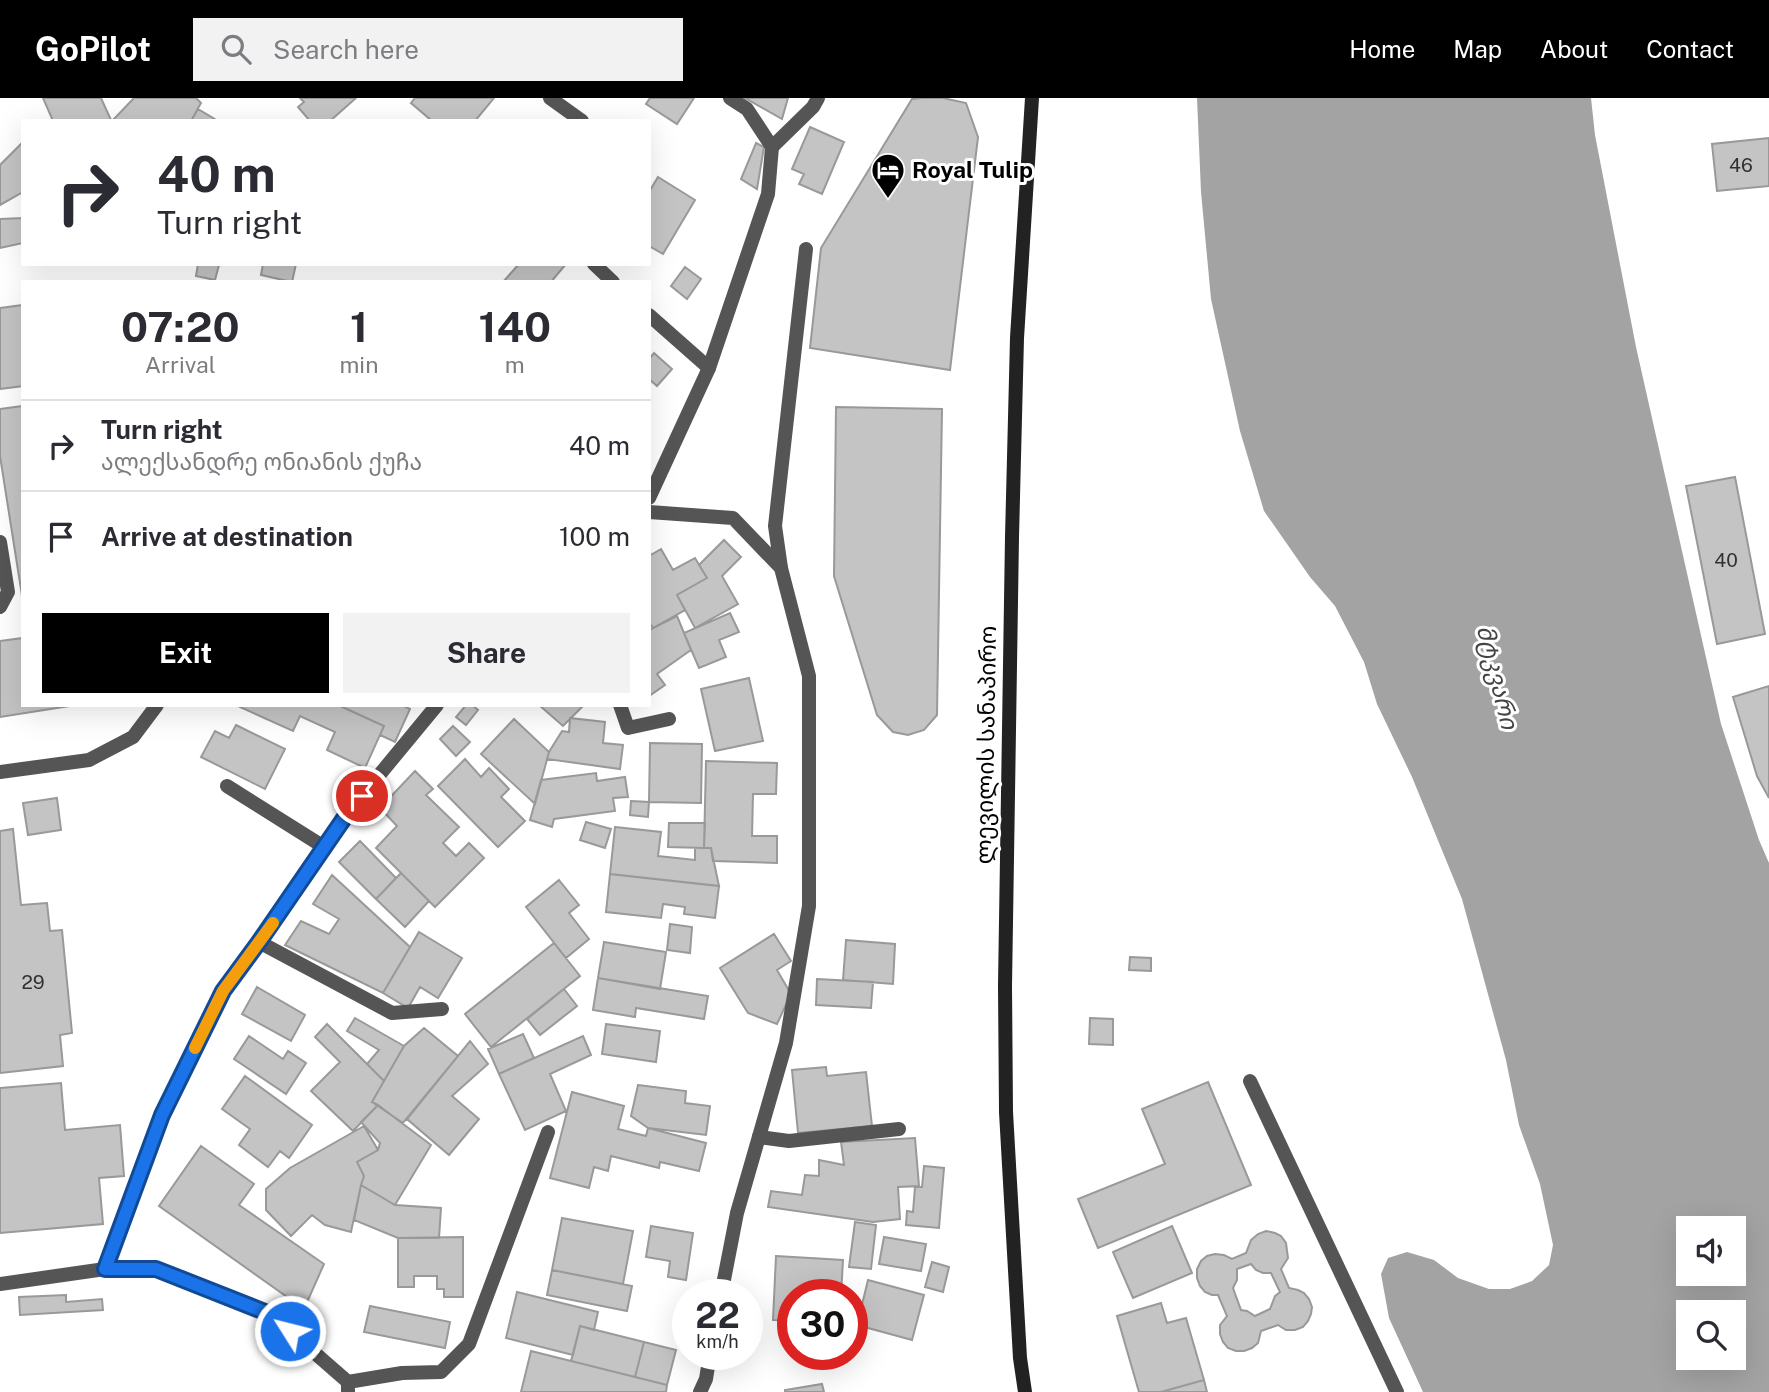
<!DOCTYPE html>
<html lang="en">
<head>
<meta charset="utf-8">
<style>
  :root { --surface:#fff; --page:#f2f2f3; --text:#2b2b33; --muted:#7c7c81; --line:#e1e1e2; --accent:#000 }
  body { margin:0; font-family:"Public Sans","Noto Sans Georgian",sans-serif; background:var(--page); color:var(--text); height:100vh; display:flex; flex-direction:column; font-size:26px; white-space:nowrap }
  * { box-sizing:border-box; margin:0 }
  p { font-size:23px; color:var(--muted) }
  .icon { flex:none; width:38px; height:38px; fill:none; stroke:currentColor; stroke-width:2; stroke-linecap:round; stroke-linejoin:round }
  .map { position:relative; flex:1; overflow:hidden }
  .side { position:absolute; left:21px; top:182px; width:630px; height:427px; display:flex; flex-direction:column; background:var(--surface); border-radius:0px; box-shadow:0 7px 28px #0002 }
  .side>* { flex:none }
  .hud { position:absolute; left:21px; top:21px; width:630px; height:147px; border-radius:0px; box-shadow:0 7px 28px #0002; background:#fff; color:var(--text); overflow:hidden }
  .buttons { position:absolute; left:1676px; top:1118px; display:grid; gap:14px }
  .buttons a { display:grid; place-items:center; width:70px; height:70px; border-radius:0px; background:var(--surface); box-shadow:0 7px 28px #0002; font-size:35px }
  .speed { position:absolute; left:672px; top:1181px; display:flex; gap:14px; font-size:35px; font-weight:700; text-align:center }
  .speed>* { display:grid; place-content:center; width:91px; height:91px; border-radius:50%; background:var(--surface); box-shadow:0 7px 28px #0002; line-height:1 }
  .speed small { font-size:18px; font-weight:400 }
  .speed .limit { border:10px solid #d22; background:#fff; color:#111 }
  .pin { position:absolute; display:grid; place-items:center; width:60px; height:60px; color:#fff; margin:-30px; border:4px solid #fff; border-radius:50%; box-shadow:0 2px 7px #0007 }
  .me { position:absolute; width:77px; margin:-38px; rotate:306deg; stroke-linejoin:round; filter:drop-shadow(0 0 5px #0008) }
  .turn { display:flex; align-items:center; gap:24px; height:147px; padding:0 21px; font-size:32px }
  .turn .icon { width:91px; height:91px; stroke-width:2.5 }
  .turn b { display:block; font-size:49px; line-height:60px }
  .eta { display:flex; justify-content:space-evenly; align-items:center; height:119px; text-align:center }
  .eta b { font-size:42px; font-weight:700; line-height:49px }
  .primary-button { display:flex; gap:14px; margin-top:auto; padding:14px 21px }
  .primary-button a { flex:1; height:80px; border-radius:0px; background:var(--accent); color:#fff; font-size:28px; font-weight:700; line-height:80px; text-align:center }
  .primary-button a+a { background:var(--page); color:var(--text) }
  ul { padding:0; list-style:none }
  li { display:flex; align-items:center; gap:21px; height:91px; padding:0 21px; border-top:2px solid var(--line) }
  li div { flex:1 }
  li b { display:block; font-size:26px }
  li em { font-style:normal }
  header { display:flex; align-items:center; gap:42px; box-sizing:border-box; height:98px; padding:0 35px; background:var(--accent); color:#fff }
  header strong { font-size:33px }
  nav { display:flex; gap:38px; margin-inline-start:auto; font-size:24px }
  .search { width:490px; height:63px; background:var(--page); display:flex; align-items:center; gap:18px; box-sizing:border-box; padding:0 24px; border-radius:0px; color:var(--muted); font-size:26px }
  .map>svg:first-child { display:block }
</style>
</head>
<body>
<header>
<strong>GoPilot</strong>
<div class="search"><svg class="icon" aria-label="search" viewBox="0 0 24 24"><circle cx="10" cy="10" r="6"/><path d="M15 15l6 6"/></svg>Search here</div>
<nav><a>Home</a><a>Map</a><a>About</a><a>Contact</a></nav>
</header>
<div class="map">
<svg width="1769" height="1294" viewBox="0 0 1769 1294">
  <rect width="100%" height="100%" fill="#fff"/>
  <!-- water -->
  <path fill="#a3a3a3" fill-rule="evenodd" d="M1197 0H1591L1595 37 1636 249 1721 626 1759 742 1769 765V1294H1423L1389 1220 1381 1176 1388 1160 1407 1154 1434 1162 1458 1180 1489 1191H1510L1532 1183 1549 1167 1553 1147 1540 1086 1519 1027 1506 962 1462 801 1412 679 1377 606 1364 564 1335 508 1310 479 1264 413 1240 333 1211 201 1201 94ZM1689 1130H1734V1176H1689ZM1689 1214H1734V1260H1689Z"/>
  <!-- building -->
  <path fill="#c4c4c4" stroke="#999" stroke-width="2" fill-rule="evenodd" d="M43 0H101L111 22 53 23Z
    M134 0H196L201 5 191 23H112Z
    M300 0H356L330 23H310L298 9 304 4Z
    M415 0H494L475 23H432L411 5Z
    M650 0H694L677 26 646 6Z
    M745 0H788L782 21Z
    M922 0H943L966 5 978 39 950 272 810 250 821 150 912 1Z
    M198 11 218 23H191Z
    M810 29 844 44 822 96 799 86 804 76 792 71Z
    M1769 40V88L1717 93 1712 46Z
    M23 44V94L0 107V67Z
    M756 45 764 49 757 91 741 81Z
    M658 79 695 102 663 156 649 148V94Z
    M23 120V145L0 150V121Z
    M198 166 219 167 215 182 196 178Z
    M263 166H296L292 184 261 177Z
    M519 166H566L551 184H503Z
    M685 169 701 181 687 201 671 188Z
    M23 207V288L0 291V210Z
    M654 255 672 271 657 288 649 281V261Z
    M23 308V504L0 358V311Z
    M836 309 942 311 937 617 924 632 908 637 893 634 877 617 834 478Z
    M1735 379 1765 536 1717 546 1686 388Z
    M724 442 741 459 722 478 738 506 695 530 677 497 707 480 699 467Z
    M661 451 673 472 695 460 707 480 677 497 685 512 653 530 649 524V458Z
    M730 515 739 534 719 542 726 559 699 570 684 535Z
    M677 518 691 552 657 576 665 587 649 598V532Z
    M23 540V607H76L0 619V543Z
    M749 580 763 643 715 653 701 591Z
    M1769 588V700L1757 678 1733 599Z
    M241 607H338L384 628 365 670 327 652 335 634 300 618 293 633 240 609Z
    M338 607H402L410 611 395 644 380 637 384 628Z
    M466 607H472L478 612 466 627 456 619Z
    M539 607H584L563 628Z
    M570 620 605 624 603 645 623 647 620 671 547 661 549 654 562 633 569 634Z
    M514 621 549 654 535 706 481 656Z
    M236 627 285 651 265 691 201 659 215 633 229 640Z
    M453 628 470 644 456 658 440 641Z
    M650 645 702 646 701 705 649 704Z
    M465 661 481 679 489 670 509 691 501 699 525 723 498 749 438 688Z
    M706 663 777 665 776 696H753L752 738H777V765L713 763 711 750H704Z
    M415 673 433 691 426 697 459 729 443 745 456 758 469 745 484 760 435 809 376 750 397 728 380 710Z
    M596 675 597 683 625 679 628 699 613 700 615 713 554 721 552 729 530 722 541 682Z
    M57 700 61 732 28 737 23 705Z
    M631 703 649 704 648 719 630 717Z
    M586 724 611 731 605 750 580 742Z
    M669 725H705L704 750 668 749Z
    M615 729 661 734 658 758 695 762V750H711L719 788 610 776Z
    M13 731 21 807 47 805 50 833 62 832 72 935 60 937 63 968 0 975V733Z
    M360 743 396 780 376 801 339 764Z
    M401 775 429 803 405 829 376 801Z
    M610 776 719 788 715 820 684 816 685 809 663 806 661 820 606 814Z
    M332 777 410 849 383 895 285 847 301 823 329 836 339 821 313 806Z
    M559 782 579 807 569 815 589 841 566 860 526 809Z
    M670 826 692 829 690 855 667 852Z
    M419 834 462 860 438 900 420 889 408 910 383 895Z
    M774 836 791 863 777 872 791 896 777 926 748 915 720 870Z
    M846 842 895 846 893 886 843 882Z
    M604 844 666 854 660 891 598 880Z
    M554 845 580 878 491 949 465 916Z
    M1130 859 1151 860V873L1129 872Z
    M598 880 708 898 704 921 636 910 635 919 593 912Z
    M817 881 873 884 871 910 816 907Z
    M257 889 305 917 291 943 242 916Z
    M564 891 577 908 540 937 527 921Z
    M355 920 404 948 384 983 367 966 379 952 347 933Z
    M1090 920 1113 921V947L1089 946Z
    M327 926 384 983 372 1004 378 1007 353 1033 311 993 340 964 315 939Z
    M606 926 660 933 656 964 602 956Z
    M424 930 458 958 403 1025 372 1004 404 948Z
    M523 936 534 960 499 976 488 951Z
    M249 938 283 961 288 953 306 965 286 996 234 961Z
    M583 938 591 957 550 976 566 1013 525 1032 499 976Z
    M470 943 488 966 452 998 479 1021 449 1057 407 1021Z
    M826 969 827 978 866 974 872 1028 798 1035 792 972Z
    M245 978 312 1027 289 1060 280 1053 268 1069 239 1047 250 1031 222 1011Z
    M1208 984 1251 1087 1098 1150 1078 1101 1165 1066 1142 1011Z
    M61 985 65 1032 120 1027 124 1078 99 1080 103 1126 0 1135V990Z
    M638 987 686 993 685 1005 710 1008 706 1037 648 1030 631 1018Z
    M572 994 624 1008 618 1031 646 1038 648 1030 706 1045 699 1073 660 1064 659 1070 611 1058 608 1073 594 1069 589 1090 550 1080Z
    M378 1007 431 1047 395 1107 361 1087 364 1078 357 1064 378 1052 380 1045 361 1024Z
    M364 1028 378 1052 357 1064 364 1078 361 1087 351 1134 325 1127 312 1117 291 1138 266 1112V1091L290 1070Z
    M915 1040 919 1088 898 1089 900 1121 873 1124 768 1109 771 1093 802 1097 805 1077 819 1078V1062L844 1067 841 1044Z
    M201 1048 254 1086 239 1107 324 1166 304 1211 159 1108Z
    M924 1068 944 1070 939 1130 906 1127 907 1113 913 1114 915 1089H922Z
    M361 1087 395 1107 441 1110 439 1140H398L354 1122Z
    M562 1120 633 1133 623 1186 552 1172Z
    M855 1124 876 1127 871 1171 849 1169Z
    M651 1128 693 1135 686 1182 668 1179 670 1163 646 1159Z
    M1172 1128 1192 1175 1133 1200 1113 1154Z
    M1266 1133 1275 1135 1281 1138 1286 1145 1288 1160 1281 1171 1289 1190 1298 1192 1304 1195 1309 1201 1312 1209 1311 1216 1308 1223 1303 1229 1295 1232H1286L1278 1227 1261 1233 1258 1245 1252 1250 1244 1253H1236L1228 1250 1223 1244 1220 1236V1227L1227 1218 1218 1197H1212L1205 1194 1200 1188 1197 1180V1171L1201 1163 1207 1158 1215 1156 1224 1157 1232 1161 1246 1155 1251 1142 1258 1136ZM1251 1166 1256 1172 1263 1175H1271L1280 1194 1275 1198 1270 1211 1255 1218 1247 1213 1241 1212 1233 1190 1237 1182V1171Z
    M463 1139V1199H444V1191H437V1178H414V1189H398V1140Z
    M884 1139 926 1146 921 1173 879 1166Z
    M776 1158 843 1162 841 1197H793V1223L773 1222Z
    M932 1164 949 1169 943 1194 925 1189Z
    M552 1172 632 1188 627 1213 547 1197Z
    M868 1182 924 1197 912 1242 857 1227Z
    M517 1194 598 1214 594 1232 580 1228 573 1257 506 1240Z
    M66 1197V1204L102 1201 103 1212 20 1217 19 1199Z
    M1161 1205 1167 1225 1186 1220 1204 1282 1161 1294H1139L1117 1218Z
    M370 1208 450 1224 445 1250 364 1234Z
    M580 1228 644 1244 635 1279 571 1263Z
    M644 1244 676 1252 667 1287 635 1279Z
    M531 1253 667 1287 666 1294H521Z
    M809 1256H838L839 1261 811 1267Z
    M1204 1282 1207 1294H1161Z
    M822 1286 824 1294H785V1292Z"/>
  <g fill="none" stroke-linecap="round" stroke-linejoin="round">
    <!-- lane -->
    <path stroke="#555" stroke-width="14" d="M550 0 582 23
      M772 49 813 9 818 0
      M594 166 613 184
      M649 217 709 270
      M0 444 8 494 0 509
      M781 470 775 428 806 151
      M620 607 628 630 669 621
      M0 674 89 662 133 639 157 607
      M227 688 324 749
      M259 844 392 915 442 911
      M1250 983 1397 1294
      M759 1039 789 1043 899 1031"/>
    <!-- street -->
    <path stroke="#555" stroke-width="14" d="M649 400 709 270 768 96 772 49 747 11 730 0
      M649 414 733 420 781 470 809 578V808L786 945 737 1115 721 1197
      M105 1171 162 1017 223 893 259 844 347 716 437 607
      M0 1186 105 1171H156L270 1216 348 1284V1294
      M348 1284 402 1275 441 1274 469 1246 548 1034
      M700 1294 706 1281 710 1256"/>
    <!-- secondary -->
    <path stroke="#222" stroke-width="14" d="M1025 1294 1020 1260 1006 1014 1005 888 1012 439 1017 240 1032 0"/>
  </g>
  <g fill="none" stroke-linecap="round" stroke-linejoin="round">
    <defs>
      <path id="route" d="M290 1233 270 1216 156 1171H105L162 1017 223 893 259 844 347 716 362 698"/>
    </defs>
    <!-- route casing -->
    <use href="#route" stroke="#114b97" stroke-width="18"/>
    <!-- route -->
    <use href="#route" stroke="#1a73e8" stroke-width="12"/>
    <!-- slow -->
    <path stroke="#f59e0b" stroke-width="12" d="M195 950 223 893 273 825"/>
  </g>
  <!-- icons -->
  <defs>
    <symbol id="hotel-pin" viewBox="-11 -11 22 30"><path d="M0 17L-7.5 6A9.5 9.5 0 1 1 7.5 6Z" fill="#000" stroke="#fff"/><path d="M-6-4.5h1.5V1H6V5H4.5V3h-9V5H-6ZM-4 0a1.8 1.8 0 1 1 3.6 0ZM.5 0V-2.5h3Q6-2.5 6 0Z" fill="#fff"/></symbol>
  </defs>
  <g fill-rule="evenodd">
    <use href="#hotel-pin" x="869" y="53" width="38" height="52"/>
  </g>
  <g text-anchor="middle" stroke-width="6" stroke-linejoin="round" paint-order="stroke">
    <!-- number labels -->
    <g font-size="19" fill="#313131">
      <text x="1741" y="74">46</text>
      <text x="1726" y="469">40</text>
      <text x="33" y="891">29</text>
    </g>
    <!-- poi labels -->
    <g font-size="23" font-weight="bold" fill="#000" stroke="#fff" text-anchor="start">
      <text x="912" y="80">Royal Tulip</text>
    </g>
    <!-- street labels -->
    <g font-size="23" fill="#000" stroke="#fff">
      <text transform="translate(986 647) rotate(-89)" y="8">ლევილის სანაპირო</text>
    </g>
    <!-- water labels -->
    <g font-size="24" font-style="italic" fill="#444" stroke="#fff">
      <text transform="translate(1497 579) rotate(76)" y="8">მტკვარი</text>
    </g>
  </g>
</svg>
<div class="buttons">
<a><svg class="icon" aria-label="sound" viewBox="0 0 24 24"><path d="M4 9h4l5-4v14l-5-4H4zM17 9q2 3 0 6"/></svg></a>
<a><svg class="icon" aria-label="search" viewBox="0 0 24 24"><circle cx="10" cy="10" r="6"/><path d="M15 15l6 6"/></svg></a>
</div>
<div class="speed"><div>22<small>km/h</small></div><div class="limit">30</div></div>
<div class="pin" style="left:362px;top:698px;background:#d93025"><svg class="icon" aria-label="arrive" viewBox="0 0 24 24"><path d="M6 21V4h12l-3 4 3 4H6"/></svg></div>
<svg class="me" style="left:290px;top:1233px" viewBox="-20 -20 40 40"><circle r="17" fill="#1a73e8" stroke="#fff" stroke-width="3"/><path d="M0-11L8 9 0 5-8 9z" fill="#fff"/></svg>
<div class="hud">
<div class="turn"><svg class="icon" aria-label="right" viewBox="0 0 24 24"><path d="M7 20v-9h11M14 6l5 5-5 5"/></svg><div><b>40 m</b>Turn right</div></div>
</div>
<section class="side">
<div class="eta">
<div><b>07:20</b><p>Arrival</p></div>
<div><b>1</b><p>min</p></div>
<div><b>140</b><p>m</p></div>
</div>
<ul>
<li><svg class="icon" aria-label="right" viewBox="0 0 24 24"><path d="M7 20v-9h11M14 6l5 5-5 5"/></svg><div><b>Turn right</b><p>ალექსანდრე ონიანის ქუჩა</p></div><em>40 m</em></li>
<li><svg class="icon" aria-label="arrive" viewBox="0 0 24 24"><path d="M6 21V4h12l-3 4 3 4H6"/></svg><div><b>Arrive at destination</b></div><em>100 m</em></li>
</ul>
<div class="primary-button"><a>Exit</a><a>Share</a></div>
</section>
</div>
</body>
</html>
